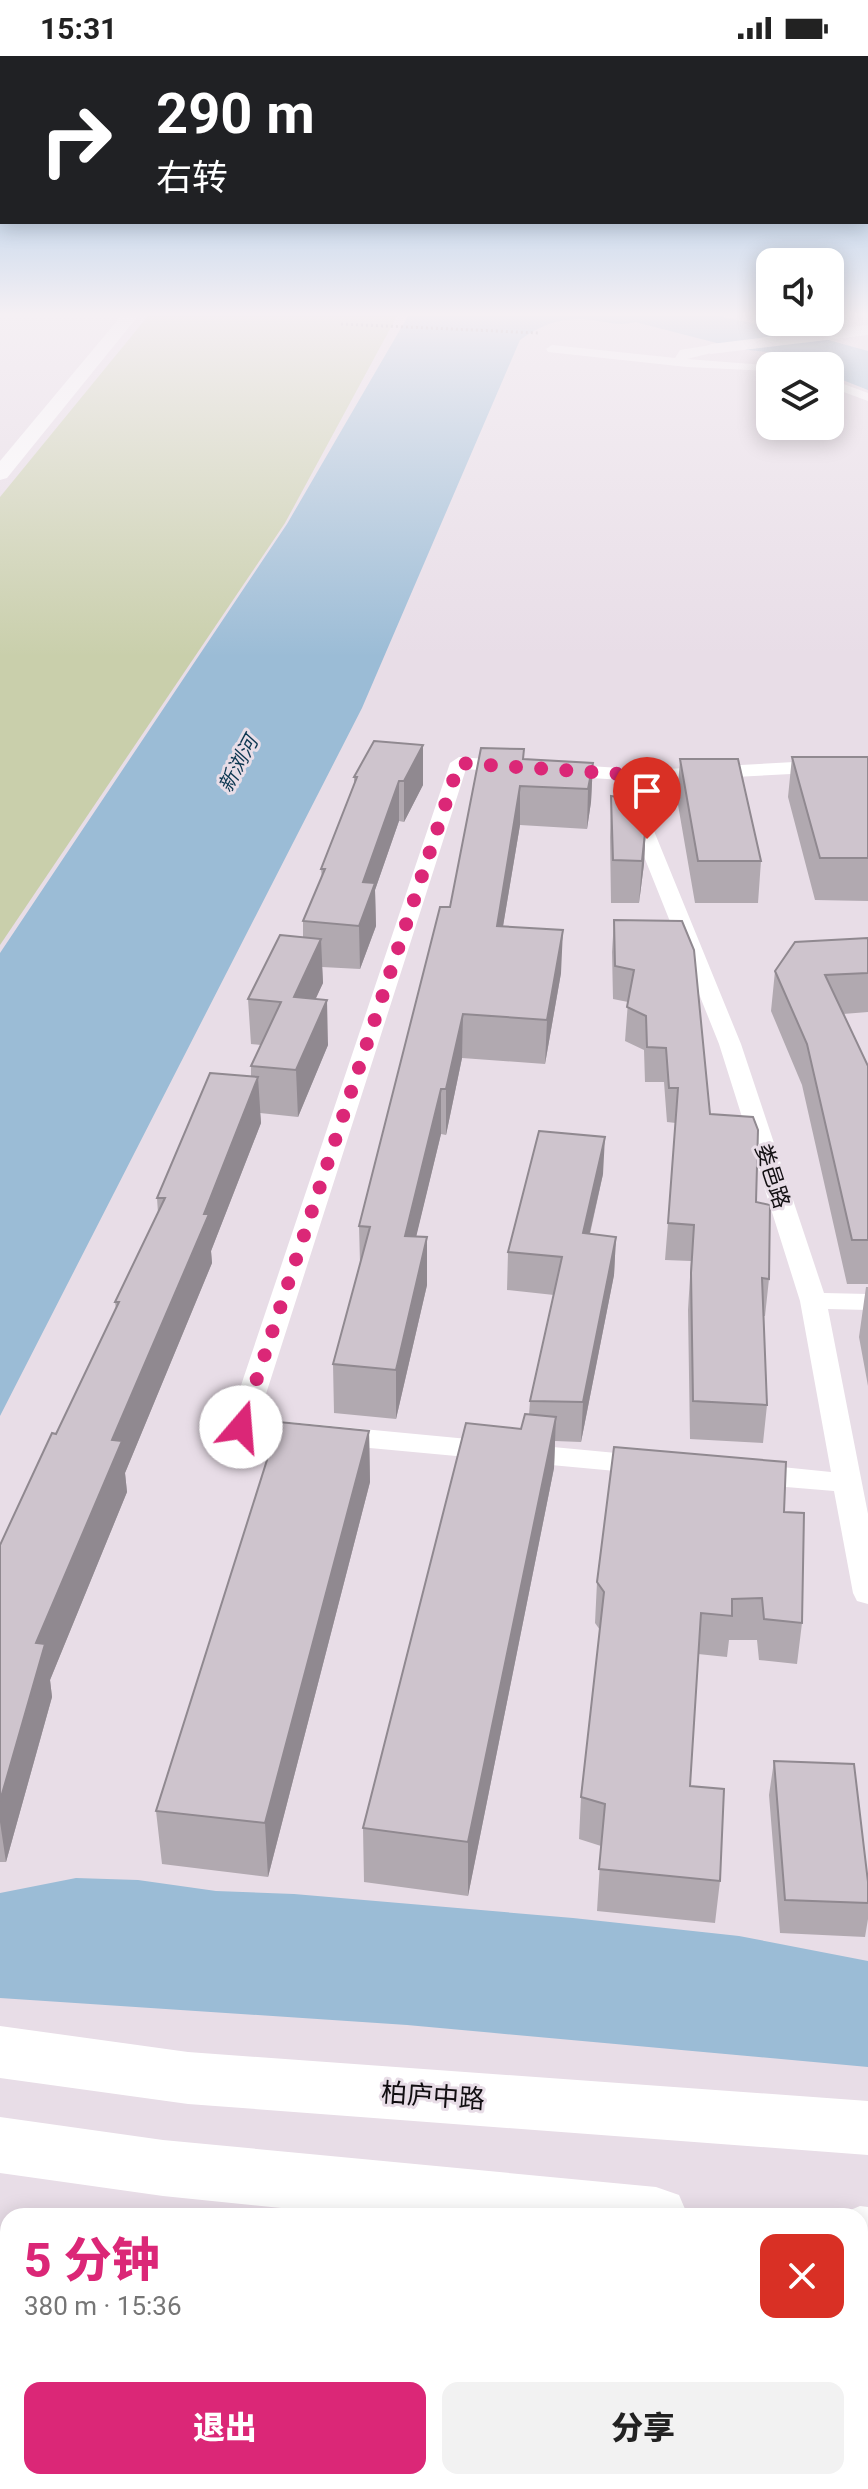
<!DOCTYPE html>
<html lang="zh">
<head>
<meta charset="utf-8">
<style>
  :root { --surface:#fff; --page:#f2f2f2; --text:#222; --muted:#767676; --accent:#db2777 }
  body { margin:0; font-family:Roboto,"Noto Sans SC",sans-serif; background:var(--page); color:var(--text); height:100vh; display:flex; flex-direction:column; font-size:30px; white-space:nowrap }
  * { box-sizing:border-box; margin:0 }
  p { font-size:26px; color:var(--muted) }
  .icon { flex:none; width:44px; height:44px; fill:none; stroke:currentColor; stroke-width:2; stroke-linecap:round; stroke-linejoin:round }
  .map { position:relative; flex:1; overflow:hidden }
  .drawer { position:absolute; left:0px; top:2152px; width:868px; height:282px; display:flex; flex-direction:column; background:var(--surface); border-radius:24px 24px 0 0; box-shadow:0 4px 20px #0003 }
  .drawer>* { flex:none }
  .banner { position:absolute; left:0px; top:0px; width:868px; height:168px; box-shadow:0 4px 20px #0003; background:#202124; color:#fff; overflow:hidden }
  .fabs { position:absolute; left:756px; top:192px; display:grid; gap:16px }
  .fabs a { display:grid; place-items:center; width:88px; height:88px; border-radius:16px; background:var(--surface); box-shadow:0 4px 20px #0003; font-size:40px }
  .pin { position:absolute; display:grid; place-items:center; width:68px; height:68px; color:#fff; margin:-82px -34px; border-radius:50% 50% 50% 0; rotate:-45deg; box-shadow:0 0 8px #0007 }
  .pin .icon { rotate:45deg }
  .me { position:absolute; width:88px; margin:-44px; rotate:18deg; stroke-linejoin:round; filter:drop-shadow(0 0 6px #0008) }
  .turn { display:flex; align-items:center; gap:28px; height:168px; padding:0 24px; font-size:36px }
  .turn .icon { width:104px; height:104px; stroke-width:2.5 }
  .turn b { display:block; font-size:56px; line-height:68px }
  .round { display:grid; place-items:center; flex:none; width:84px; height:84px; border-radius:16px; background:var(--page) }
  .headline { display:flex; align-items:center; justify-content:space-between; height:136px; padding:0 24px }
  h1 { font-size:48px; font-weight:800; line-height:60px; color:var(--accent) }
  .action { display:flex; gap:16px; margin-top:auto; padding:16px 24px }
  .action a { flex:1; height:92px; border-radius:16px; background:var(--accent); color:#fff; font-size:32px; font-weight:800; line-height:92px; text-align:center }
  .action a+a { background:var(--page); color:var(--text) }
  .status { display:flex; justify-content:space-between; align-items:center; height:56px; padding:0 40px; background:var(--surface); direction:ltr }
  .status svg { height:22px; fill:currentColor }
  .map>svg:first-child { display:block }
</style>
</head>
<body>
<div class="status"><b>15:31</b><svg viewBox="0 0 49 12"><path d="M0 12V9h3v3zM5 12V6h3v6zM10 12V3h3v9zM15 12V0h3v12zM26 1h20v11H26zM47 4h2v5h-2z"/></svg></div>
<div class="map">
<svg width="868" height="2433" viewBox="0 0 868 2433">
  <rect width="100%" height="100%" fill="#e8dde7"/>
  <!-- green -->
  <path fill="#c9cfab" d="M148 260H397L285 467 0 889V441Z"/>
  <!-- water -->
  <path fill="#9bbcd6" d="M408 260H718L803 277 868 295V334L830 319V310H806L766 296 740 293 635 266C622 270 611 267 598 265 567 260 545 266 520 284L362 652 0 1360V897L287 468Z
    M76 1822 138 1824 216 1835 294 1838 573 1862 739 1880 868 1905V2011L407 1969 0 1942V1837Z"/>
  <g fill="none" stroke-linecap="round" stroke-linejoin="round">
    <!-- path -->
    <path stroke="#7c757b" stroke-width="3" stroke-dasharray="2 3" stroke-linecap="butt" d="M341 268 540 277"/>
    <!-- minor -->
    <path fill="#fff" fill-rule="evenodd" d="M552 289 675 302 680 294 711 289 717 293 715 296 687 303 776 310H770V315L687 311 548 296 546 293Z
      M830 323 868 337V345L830 331Z
      M459 701 513 705 522 711 513 717 466 713 258 1363 648 1400 658 1402 662 1409 658 1416 648 1418 241 1380 231 1377 227 1371 450 707Z
      M868 702V714L656 725 645 753 741 988 824 1237 868 1238V1254L828 1253 868 1458V1548L857 1545 853 1537 834 1435 751 1428 741 1425 736 1418 741 1411 751 1408 831 1416 800 1245 719 988 625 753 638 725 560 720 551 714 560 708 649 714Z"/>
    <!-- tertiary -->
    <path fill="#fff" fill-rule="evenodd" d="M868 269V279L711 298 703 293 711 288Z"/>
    <!-- secondary -->
    <path fill="#fff" fill-rule="evenodd" d="M121 260H138L7 422 0 424V405Z"/>
    <!-- primary -->
    <path fill="#fff" fill-rule="evenodd" d="M0 1970 188 1996 868 2045V2099L188 2048 0 2022Z
      M0 2061 163 2084 656 2131 679 2139 688 2160H361L163 2140 0 2117Z
      M860 2150 868 2151V2211L860 2210V2160H836Z"/>
  </g>
  <!-- wall -->
  <path fill="#b1a9b0" d="M374 685 423 729 404 766 399 765 375 834 376 870 360 913 322 911 323 927 315 943 328 989 298 1061 260 1057 261 1067 211 1195 212 1207 125 1417 127 1436 50 1624 52 1641 6 1806H0V1489L56 1378 116 1253 115 1246 158 1157 157 1142 251 1020V1010L261 989 251 988 248 943 303 881V865L322 822 321 813 354 729V721Z
    M792 701H868V845L815 844 788 741Z
    M524 703 593 707 591 746 587 773 520 769 503 870 561 917 545 1008 462 1002 446 1079 441 1078 416 1180 427 1181V1229L396 1363 334 1357 333 1308 360 1207 359 1170 450 851Z
    M680 703 761 805 758 847H695L677 743Z
    M611 740 646 767 644 808 639 847H611L610 781Z
    M614 864 710 1058 756 1146 769 1223 765 1260H763L767 1349 763 1387 690 1383 688 1254 691 1205 665 1204 676 1067 667 1066 664 1026H645L644 994 625 985 628 946 613 943 612 896Z
    M868 882V956L843 958 868 1010V1228H847L802 1029 771 955 775 915Z
    M603 1118 590 1178 616 1181 614 1219 581 1386 555 1385 554 1412 468 1840 364 1826 363 1772 521 1373 529 1359 530 1345 554 1239 507 1234 508 1196Z
    M866 1231H868V1330L859 1281Z
    M369 1375 370 1426 268 1821 162 1808 156 1755Z
    M784 1456 802 1567 797 1608 759 1604 757 1584H729L727 1601 698 1598 690 1730 720 1825 715 1867 597 1855 601 1790 579 1783 581 1741 600 1574 595 1567 597 1526Z
    M774 1705 868 1826V1863L865 1881 780 1877 769 1739Z"/>
  <!-- shaded-wall -->
  <path fill="#908990" d="M423 689V729L404 766V725Z
    M593 707 591 746 587 773 588 733Z
    M399 725V765L375 834 376 870 360 913 359 870 363 826Z
    M520 730V769L496 912 497 870Z
    M646 767 644 808 639 847 642 805Z
    M563 874 561 917 545 1008 547 964Z
    M321 883 323 927 296 986 294 941Z
    M327 944 328 989 298 1061 296 1014Z
    M463 958 462 1002 446 1079V1033Z
    M258 1021 261 1067 211 1195 212 1207 125 1417 127 1436 50 1624 52 1641 6 1806 0 1766V1745L36 1587 112 1384Z
    M441 1033V1078L405 1227V1180Z
    M605 1081 603 1118 581 1215 583 1177Z
    M427 1181V1229L396 1363V1314Z
    M616 1181 614 1219 581 1386 583 1346Z
    M556 1361 554 1412 468 1840V1786Z
    M369 1375 370 1426 268 1821 265 1767Z
    M83 2426H96L95 2433H82Z
    M825 2426H831L829 2433H823Z"/>
  <!-- building -->
  <path fill="#cec4cd" stroke="#908990" stroke-width="2" d="M374 685 423 689 404 725H399L363 826 375 827 359 870 303 865 325 813H321L357 721H354Z
    M481 692 524 693 523 703 593 707 588 733 520 730 497 870 563 874 547 964 463 958 446 1033H441L405 1180 427 1181 396 1314 333 1308 370 1171 359 1170 440 851H450Z
    M792 701H868V802H820Z
    M680 703H738L761 805H698Z
    M611 740 637 744 646 767 642 805 613 804Z
    M614 864 682 865 694 894 710 1058 753 1061 758 1074 756 1146 770 1149 769 1223 762 1222 767 1349 693 1345 691 1217 694 1169 668 1167 678 1032H669L666 992 647 991 646 960 627 951 634 914 615 910Z
    M280 879 321 883 294 941 327 944 296 1014 251 1010 281 946 248 943Z
    M868 882V917L825 919 868 1010V1184H852L807 988 775 915 795 886Z
    M210 1017 258 1021 204 1158H209L112 1384 122 1385 36 1587 45 1588 0 1745V1489L52 1377 56 1378 119 1246H115L165 1142H157Z
    M539 1075 605 1081 583 1177 616 1181 583 1346 530 1345 562 1201 508 1196Z
    M525 1358 556 1361 468 1786 363 1772 466 1367 521 1373Z
    M279 1366 369 1375 265 1767 156 1755Z
    M614 1391 786 1406 784 1456 804 1457 802 1567 764 1563 762 1542 732 1543V1560L701 1557 690 1730 724 1733 720 1825 599 1813 605 1748 581 1741 604 1536 597 1526Z
    M774 1705 854 1708 868 1826V1847L785 1844Z
    M0 2289 8 2290V2426H83L82 2433H0Z
    M253 2426H420V2433H253Z
    M654 2426H825L823 2433H651Z"/>
  <!-- sky -->
  <linearGradient id="sky" x2="0" y2="1"><stop stop-color="#89b7e1"/><stop offset="0.43" stop-color="#f5f0f4"/><stop offset="1" stop-color="#f5f0f4" stop-opacity="0"/></linearGradient>
  <rect width="868" height="601" fill="url(#sky)"/>
  <g fill="none" stroke-linecap="round" stroke-linejoin="round">
    <!-- route -->
    <path stroke="#db2777" stroke-width="14" stroke-dasharray="0 25.2" d="M241 1371 459 707 649 720 635 753 647 783"/>
  </g>
  <g text-anchor="middle" stroke-width="6" stroke-linejoin="round" paint-order="stroke">
    <!-- far-water labels -->
    <g font-size="20" font-style="italic" fill="#0a354f" stroke="#e8dde7">
      <text transform="translate(238 708) rotate(-62)" y="7">新浏河</text>
    </g>
    <!-- street labels -->
    <g font-size="22" fill="#110e11" stroke="#e8dde7">
      <text transform="translate(773 1120) rotate(72)" y="8">娄邑路</text>
    </g>
    <!-- near-street labels -->
    <g font-size="26" fill="#110e11" stroke="#e8dde7">
      <text transform="translate(433 2040) rotate(4)" y="9">柏庐中路</text>
    </g>
  </g>
</svg>
<div class="fabs">
<a><svg class="icon" aria-label="sound" viewBox="0 0 24 24"><path d="M4 9h4l5-4v14l-5-4H4zM17 9q2 3 0 6"/></svg></a>
<a><svg class="icon" aria-label="layers" viewBox="0 0 24 24"><path d="M12 4l9 5-9 5-9-5zM3 14l9 5 9-5"/></svg></a>
</div>
<div class="pin" style="left:647px;top:783px;background:#d93025"><svg class="icon" aria-label="arrive" viewBox="0 0 24 24"><path d="M6 21V4h12l-3 4 3 4H6"/></svg></div>
<svg class="me" style="left:241px;top:1371px" viewBox="-20 -20 40 40"><circle r="19" fill="#fff"/><path d="M0-13L10 11 0 6-10 11z" fill="#db2777"/></svg>
<div class="banner">
<div class="turn"><svg class="icon" aria-label="right" viewBox="0 0 24 24"><path d="M7 20v-9h11M14 6l5 5-5 5"/></svg><div><b>290 m</b>右转</div></div>
</div>
<section class="drawer">
<div class="headline"><div><h1>5 分钟</h1><p>380 m · 15:36</p></div><a class="round" style="background:#d93025;color:#fff"><svg class="icon" aria-label="close" viewBox="0 0 24 24"><path d="M6 6l12 12M18 6L6 18"/></svg></a></div>
<div class="action"><a>退出</a><a>分享</a></div>
</section>
</div>
</body>
</html>
